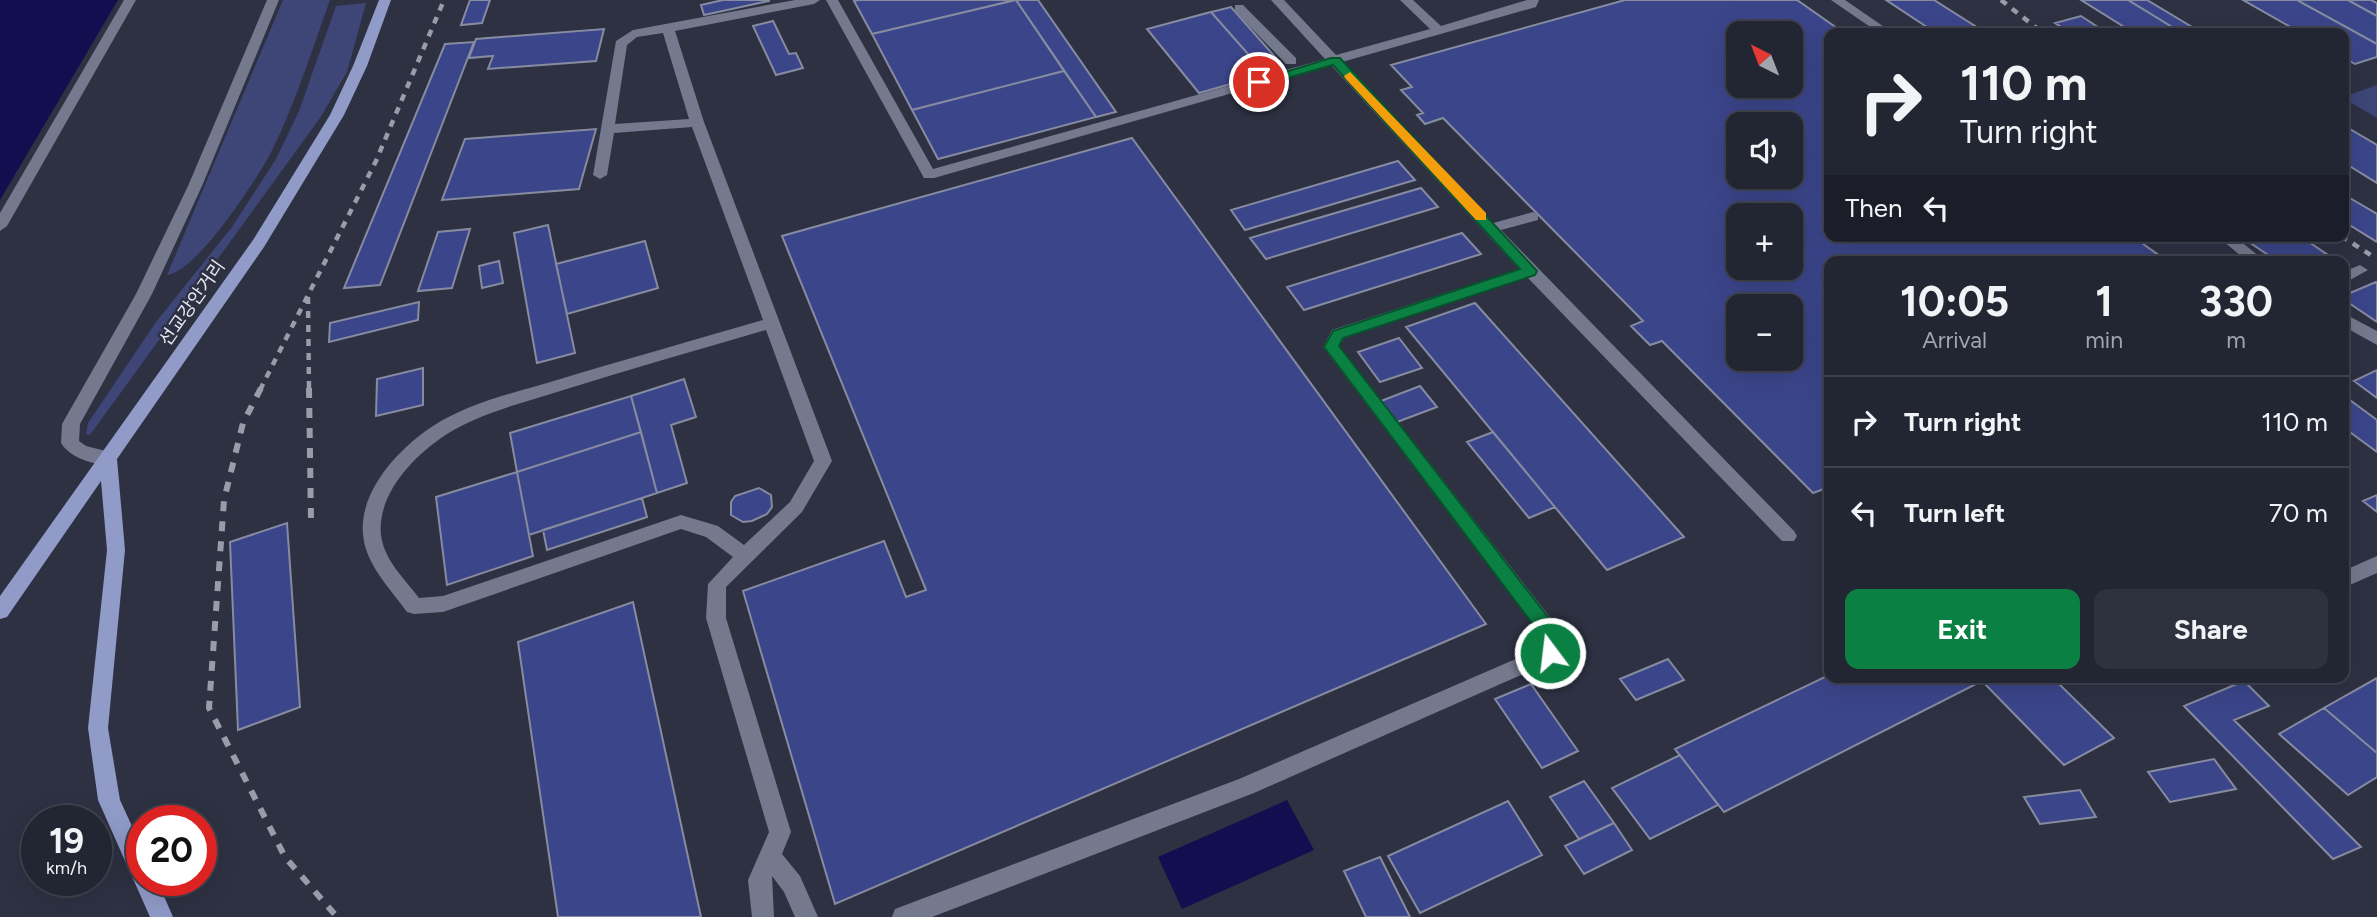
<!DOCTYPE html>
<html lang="en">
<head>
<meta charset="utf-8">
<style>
  :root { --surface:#222532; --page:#2e313e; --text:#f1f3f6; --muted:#a2a5ac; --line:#3f424d; --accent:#0b8043 }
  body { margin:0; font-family:Figtree,"Noto Sans KR",sans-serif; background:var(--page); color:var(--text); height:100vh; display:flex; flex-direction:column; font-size:26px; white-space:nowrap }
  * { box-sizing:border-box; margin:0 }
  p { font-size:23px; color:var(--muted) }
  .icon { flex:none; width:38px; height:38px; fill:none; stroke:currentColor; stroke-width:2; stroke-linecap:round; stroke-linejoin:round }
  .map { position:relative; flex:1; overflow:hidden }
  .drawer { position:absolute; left:1824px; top:256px; width:525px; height:427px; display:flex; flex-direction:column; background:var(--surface); border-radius:14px; box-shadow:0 7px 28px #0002,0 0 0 2px var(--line) }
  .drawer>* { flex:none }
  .top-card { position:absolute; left:1824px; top:28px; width:525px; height:214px; border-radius:14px; box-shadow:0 7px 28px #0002,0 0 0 2px var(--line); background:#222532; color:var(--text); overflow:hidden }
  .needle { width:46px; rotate:318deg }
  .controls { position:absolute; left:1726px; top:21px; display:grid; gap:14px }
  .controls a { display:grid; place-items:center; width:77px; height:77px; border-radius:14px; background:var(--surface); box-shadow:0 7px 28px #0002,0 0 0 2px var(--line); font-size:35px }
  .speed { position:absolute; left:21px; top:805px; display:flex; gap:14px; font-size:35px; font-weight:700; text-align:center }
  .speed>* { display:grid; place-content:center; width:91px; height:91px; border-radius:50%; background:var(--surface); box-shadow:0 7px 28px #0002,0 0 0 2px var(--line); line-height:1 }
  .speed small { font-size:18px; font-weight:400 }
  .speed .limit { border:10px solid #d22; background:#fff; color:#111 }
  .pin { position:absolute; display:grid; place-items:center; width:60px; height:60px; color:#fff; margin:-30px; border:4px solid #fff; border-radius:50%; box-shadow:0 2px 7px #0007 }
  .me { position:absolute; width:77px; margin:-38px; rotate:345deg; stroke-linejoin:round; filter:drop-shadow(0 0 5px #0008) }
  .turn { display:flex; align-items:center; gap:24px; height:147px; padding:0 21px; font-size:32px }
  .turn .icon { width:91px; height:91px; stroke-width:2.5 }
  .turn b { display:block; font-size:49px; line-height:60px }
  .then { display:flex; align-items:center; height:66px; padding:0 21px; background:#0003; gap:14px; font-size:26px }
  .eta { display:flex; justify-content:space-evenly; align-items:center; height:119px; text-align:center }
  .eta b { font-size:42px; font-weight:700; line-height:49px }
  .cta { display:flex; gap:14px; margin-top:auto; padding:14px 21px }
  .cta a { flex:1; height:80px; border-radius:14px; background:var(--accent); color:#fff; font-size:28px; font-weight:700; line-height:80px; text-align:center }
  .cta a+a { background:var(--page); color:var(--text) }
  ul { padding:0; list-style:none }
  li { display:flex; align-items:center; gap:21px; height:91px; padding:0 21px; border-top:2px solid var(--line) }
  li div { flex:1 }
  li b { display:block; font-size:26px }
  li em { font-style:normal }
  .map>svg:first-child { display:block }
</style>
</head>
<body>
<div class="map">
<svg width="2377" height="917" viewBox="0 0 2377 917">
  <rect width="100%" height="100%" fill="#2d3142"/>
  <!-- green -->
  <path fill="#3d4677" d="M283 0H330C312 50 292 114 267 160 251 187 197 271 167 275Z
    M366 3 347 72 320 118 90 435 86 434 88 423 156 322 232 227 276 159 299 111 336 6Z
    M2377 85V118L2343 98V97Z"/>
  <!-- water -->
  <path fill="#120f51" d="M0 0H118L0 200Z
    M1287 800 1314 850 1182 909 1158 857Z"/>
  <!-- building -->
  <path fill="#3b458a" stroke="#868ba0" stroke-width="2" fill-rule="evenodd" d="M470 0H490L482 23 461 25Z
    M723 0H769V1L704 15 701 5Z
    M1015 0 872 34 854 1 859 0Z
    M1016 0 1064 71 912 110 872 34Z
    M1016 0H1038L1116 112 1096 117Z
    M1625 0H1797L1844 33H1829V236H2132L2167 261H1829V487L1813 493 1662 341 1650 345 1631 326 1643 321 1443 118 1425 124 1417 115 1423 113 1401 90 1412 87 1391 65ZM1738 33H1790V86H1738ZM1738 124H1790V177H1738ZM1738 215H1790V268H1738ZM1738 306H1790V359H1738Z
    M1886 0H1934L1986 33H1936Z
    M2081 0H2128L2182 33H2134Z
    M2128 0H2147L2202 33H2182Z
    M2243 0H2297L2377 44V57L2355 64 2343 57V33H2301Z
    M2297 0H2348L2377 16V44Z
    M2348 0H2371L2377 3V16Z
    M1231 7 1276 58 1256 63 1211 12Z
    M1211 12 1256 63 1235 69 1245 80 1199 93 1147 29Z
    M2081 16 2107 33H2071L2055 23Z
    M773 21 789 54 796 53 803 68 776 75 753 26Z
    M604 29 596 61 488 69 493 56 469 58 476 39Z
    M474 42 380 285 344 288 445 44Z
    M1064 71 1096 117 938 159 912 110Z
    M2343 125 2377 145V183L2343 162Z
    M596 129 579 189 442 200 465 139Z
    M1132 138 1486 624 835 904 743 591 884 541 906 597 926 590 782 236Z
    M1398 161 1415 180 1245 230 1231 210Z
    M1421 188 1438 207 1266 259 1250 238Z
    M2343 194 2377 214V242L2343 221Z
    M548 225 575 353 537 363 514 233Z
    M470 229 452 288 418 291 438 232Z
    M1462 233 1481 254 1304 310 1287 287Z
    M2240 236H2300L2334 259 2277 261Z
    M645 241 658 288 567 314 556 264Z
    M499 261 503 283 482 288 479 266Z
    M2376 282 2377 283V322L2343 299V296Z
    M419 302 418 320 329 342 330 323Z
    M1475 303 1684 537 1607 570 1406 327Z
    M1399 338 1422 368 1380 382 1358 352Z
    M423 368V405L376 416 377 379Z
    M2377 370V398L2354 381Z
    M684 379 696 417 671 425 687 483 657 493 631 396Z
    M1420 386 1437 407 1397 422 1381 401Z
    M2343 395 2377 420V452L2343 427Z
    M631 396 641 432 517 472 510 433Z
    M641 432 657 493 529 535 517 472Z
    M1493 432 1555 507 1529 518 1467 442Z
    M517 472 533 556 447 585 436 497Z
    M759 488 771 495 772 507 767 514 752 521 743 522 731 515V502L735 496Z
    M2377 495V512L2363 501Z
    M642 498 647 517 547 550 543 530Z
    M287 523 300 707 238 730 230 542Z
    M633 602 701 917H558L518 642Z
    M1668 659 1684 680 1636 700 1620 679Z
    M1829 675V677H1978L1982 681 1724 812 1675 749Z
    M1978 677H2052L2114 738 2064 765Z
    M2377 678V753L2324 708Z
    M2244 681 2269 706 2234 720 2361 847 2333 859 2184 706Z
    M1531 684 1578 751 1542 768 1495 699Z
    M2324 708 2377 753V777L2348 795 2279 734Z
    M1680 755 1718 805 1650 839 1612 788Z
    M2214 759 2236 789 2170 802 2148 772Z
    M1584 781 1614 823 1579 839 1550 797Z
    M2080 790 2096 817 2040 824 2024 797Z
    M1508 801 1542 855 1420 913 1388 856Z
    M1614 823 1632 850 1584 874 1565 846Z
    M1380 857 1410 917H1366L1344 871Z"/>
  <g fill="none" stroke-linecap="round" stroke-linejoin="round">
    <!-- minor -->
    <path fill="#74798d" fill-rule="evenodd" d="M124 0H136L7 226 0 231V213Z
      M267 0H279L202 186 152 294 80 424 79 441 86 446 114 453 117 458 114 463C98 468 70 458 61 443L62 424 136 294 188 186Z
      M795 0H820L814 4 675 31 704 122 832 461 802 512 726 587V618L791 832 782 854 800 876 818 917H795L784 892 772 876 774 917H752L748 880 769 832 706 618 708 584 733 557 706 537 681 529 443 612 414 614 407 612C390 588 365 564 363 534 359 491 399 448 433 426 467 404 509 394 547 383 619 361 691 341 763 320L692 127 614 133 607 175 600 179 593 175 616 41 633 30ZM663 33 689 119 615 124 627 45 637 37ZM766 330 814 461 790 502 744 545 718 526 681 515 443 596 419 598C404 578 384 560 381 535 377 494 413 457 444 436 477 414 519 404 557 392 627 370 697 350 766 330Z
      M826 0H838L933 169 1325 59 1271 0H1284L1336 55 1430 29 1400 0H1413L1441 26 1527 0H1539L1536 7 1342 62 1493 223 1533 212 1538 214V220L1501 230 1794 531 1797 536 1794 541H1782L1527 277 1344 338 1339 346 1552 620 1561 641 1557 659 1254 793 932 917H892L895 909 1239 779 1541 648 1537 630 1323 347 1332 330 1519 269 1331 65 934 178H924Z
      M1831 0H1845L1893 33H1879Z
      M1235 5H1243L1296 58V64H1286L1235 11Z
      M2217 236H2234L2265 261H2247Z
      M2360 265 2368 270 2343 284V272Z
      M2343 313 2377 331V345L2343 326Z
      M2377 556V573L2343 588V571Z"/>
    <!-- major -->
    <path fill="#909bc8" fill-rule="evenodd" d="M379 0H391L367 66 344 115 264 247 117 459 125 550 108 728 120 800 142 848V880H157L173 917H150L98 800 88 728 107 550 101 481 7 617 0 619V596L253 240 330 115 353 66Z"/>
    <!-- rail-far1 -->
    <path stroke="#999caa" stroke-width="4.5" stroke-dasharray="7 7" stroke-linecap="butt" d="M2001 0 2043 33
      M2341 236 2374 257
      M308 297 309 390
      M260 390 376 161 444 0"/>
    <!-- rail -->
    <path stroke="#999caa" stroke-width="6" stroke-dasharray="10 10" stroke-linecap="butt" d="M261 388 243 423 224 500 209 708 285 857 337 917
      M309 388 311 521"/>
  </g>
  <!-- route -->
  <path fill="#0b8043" stroke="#07532c" stroke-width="2" d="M1331 58H1340L1537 271 1535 275 1343 338 1339 346 1551 621 1560 640 1556 659H1543L1538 631 1324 347 1333 331 1520 269 1333 65 1259 86 1253 82Z"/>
  <!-- slow -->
  <path fill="#f59e0b" d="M1350 72 1486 213V220H1476L1345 78 1344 76Z"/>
  <g text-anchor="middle" stroke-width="5" stroke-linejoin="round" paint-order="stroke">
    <!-- street labels -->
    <g font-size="18" fill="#e6e9f4" stroke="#2d3142">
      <text transform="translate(192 303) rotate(-55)" y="6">선교강안거리</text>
    </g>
  </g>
</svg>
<div class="controls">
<a><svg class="needle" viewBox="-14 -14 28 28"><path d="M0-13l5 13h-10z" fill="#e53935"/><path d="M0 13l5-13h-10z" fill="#a2a5ac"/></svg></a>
<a><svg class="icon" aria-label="sound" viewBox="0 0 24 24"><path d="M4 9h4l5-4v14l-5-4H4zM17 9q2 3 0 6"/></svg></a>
<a>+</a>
<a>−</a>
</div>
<div class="speed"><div>19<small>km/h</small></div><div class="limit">20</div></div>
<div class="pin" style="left:1259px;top:82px;background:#d93025"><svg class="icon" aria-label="arrive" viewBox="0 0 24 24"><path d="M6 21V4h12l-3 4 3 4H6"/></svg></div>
<svg class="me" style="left:1550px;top:653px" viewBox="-20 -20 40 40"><circle r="17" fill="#0b8043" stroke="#fff" stroke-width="3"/><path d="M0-11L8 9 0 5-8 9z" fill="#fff"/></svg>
<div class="top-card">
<div class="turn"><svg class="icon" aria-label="right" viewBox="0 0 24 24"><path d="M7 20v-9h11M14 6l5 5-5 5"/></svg><div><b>110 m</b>Turn right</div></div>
<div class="then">Then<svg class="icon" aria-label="left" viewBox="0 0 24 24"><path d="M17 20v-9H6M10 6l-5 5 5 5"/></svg></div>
</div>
<section class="drawer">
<div class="eta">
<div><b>10:05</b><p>Arrival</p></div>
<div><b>1</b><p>min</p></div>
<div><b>330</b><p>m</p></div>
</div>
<ul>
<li><svg class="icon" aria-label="right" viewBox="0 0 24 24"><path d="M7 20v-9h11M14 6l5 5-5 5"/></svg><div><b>Turn right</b></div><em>110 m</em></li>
<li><svg class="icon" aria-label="left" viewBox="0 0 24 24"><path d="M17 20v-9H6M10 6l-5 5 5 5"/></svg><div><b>Turn left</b></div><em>70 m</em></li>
</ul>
<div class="cta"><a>Exit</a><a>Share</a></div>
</section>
</div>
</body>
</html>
